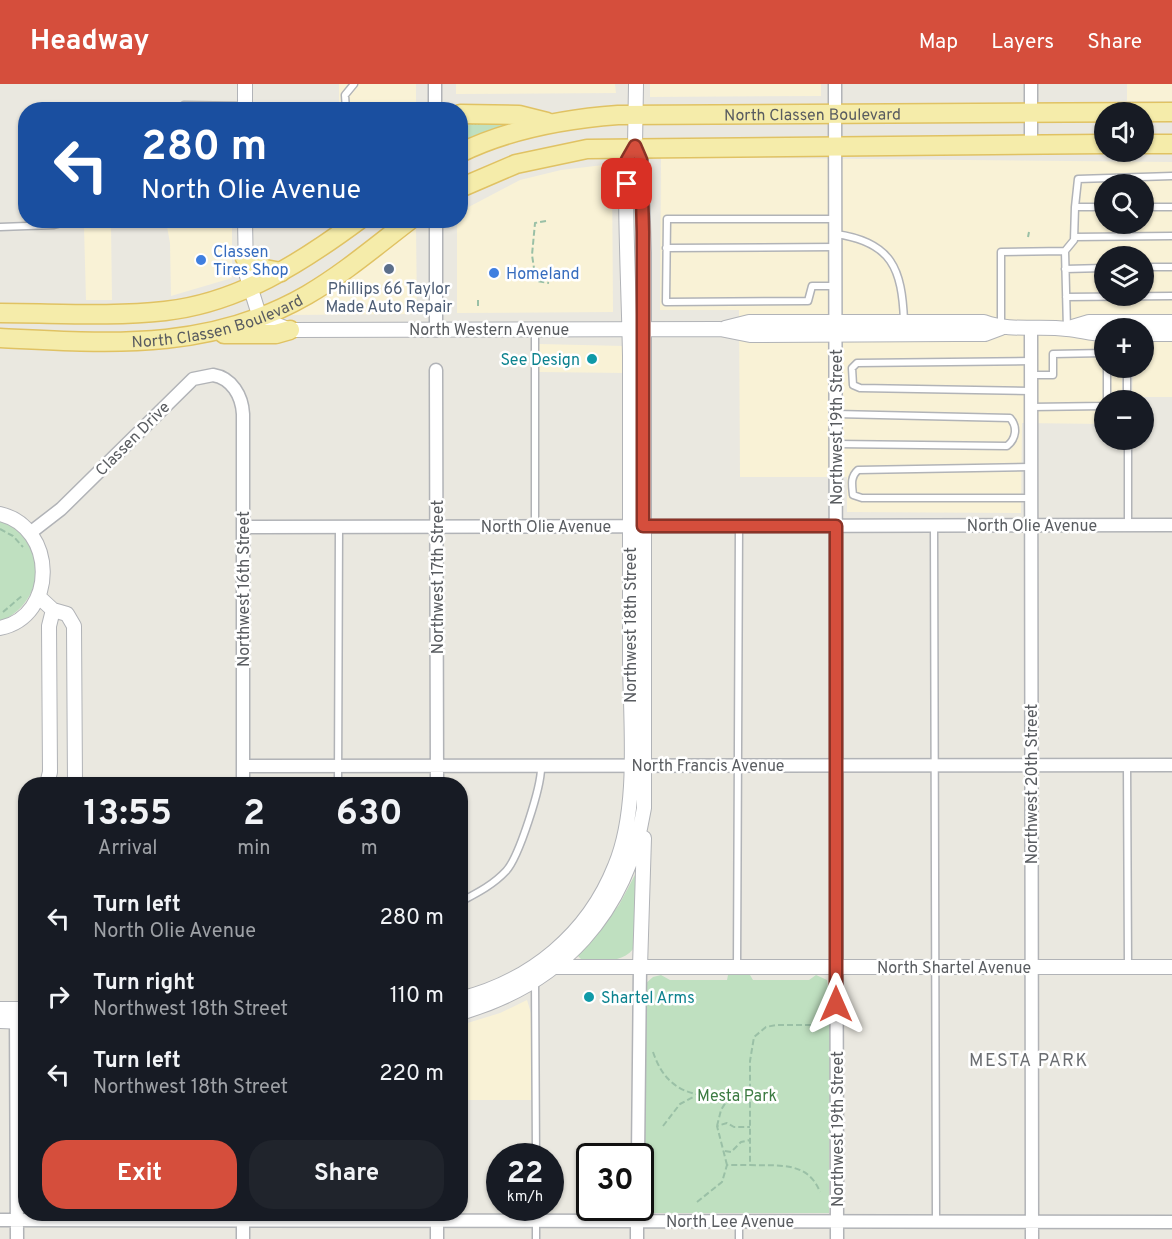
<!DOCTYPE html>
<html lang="en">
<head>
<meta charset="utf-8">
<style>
  :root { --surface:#171b24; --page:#20242c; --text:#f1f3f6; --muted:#9ea1a6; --accent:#d54e3c }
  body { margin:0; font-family:Overpass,sans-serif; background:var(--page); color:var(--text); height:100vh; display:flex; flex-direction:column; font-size:22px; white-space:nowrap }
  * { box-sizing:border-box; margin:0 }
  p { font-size:20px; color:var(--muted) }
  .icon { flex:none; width:33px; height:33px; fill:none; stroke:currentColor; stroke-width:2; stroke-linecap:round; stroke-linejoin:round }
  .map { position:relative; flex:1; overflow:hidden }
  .details { position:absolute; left:18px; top:693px; width:450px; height:444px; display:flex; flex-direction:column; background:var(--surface); border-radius:24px; box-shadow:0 2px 4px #0004 }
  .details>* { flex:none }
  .guide { position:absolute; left:18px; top:18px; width:450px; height:126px; border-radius:24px; box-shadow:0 2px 4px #0004; background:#1a4fa0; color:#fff; overflow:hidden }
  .buttons { position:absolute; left:1094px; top:18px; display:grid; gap:12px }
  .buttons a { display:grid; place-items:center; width:60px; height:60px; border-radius:50%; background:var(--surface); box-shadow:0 2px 4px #0004; font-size:30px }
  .speed { position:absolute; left:486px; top:1059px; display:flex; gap:12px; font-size:30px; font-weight:700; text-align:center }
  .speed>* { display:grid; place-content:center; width:78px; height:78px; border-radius:50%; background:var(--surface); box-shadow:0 2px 4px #0004; line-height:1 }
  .speed small { font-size:15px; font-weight:400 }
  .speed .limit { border:3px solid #111; border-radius:9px; background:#fff; color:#111 }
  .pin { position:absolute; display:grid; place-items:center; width:51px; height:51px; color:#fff; margin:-26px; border-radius:12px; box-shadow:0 3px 9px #0006 }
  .me { position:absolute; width:66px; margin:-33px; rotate:0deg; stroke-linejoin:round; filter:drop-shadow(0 0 4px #0008) }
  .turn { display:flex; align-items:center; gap:21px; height:126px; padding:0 24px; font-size:27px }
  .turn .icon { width:78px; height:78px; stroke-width:2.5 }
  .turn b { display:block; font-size:42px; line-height:51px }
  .eta { display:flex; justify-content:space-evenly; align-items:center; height:102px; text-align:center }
  .eta b { font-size:36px; font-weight:700; line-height:42px }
  .cta { display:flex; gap:12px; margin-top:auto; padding:12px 24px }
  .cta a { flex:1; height:69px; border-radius:24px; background:var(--accent); color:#fff; font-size:24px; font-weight:700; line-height:69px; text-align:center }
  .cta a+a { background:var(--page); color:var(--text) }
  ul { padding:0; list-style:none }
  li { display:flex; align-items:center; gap:18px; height:78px; padding:0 24px }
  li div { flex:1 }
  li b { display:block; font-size:22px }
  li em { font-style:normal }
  header { display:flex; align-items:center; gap:36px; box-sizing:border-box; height:84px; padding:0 30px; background:var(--accent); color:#fff }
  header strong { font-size:28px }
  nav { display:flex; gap:33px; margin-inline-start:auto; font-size:21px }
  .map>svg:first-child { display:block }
</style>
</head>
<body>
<header>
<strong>Headway</strong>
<nav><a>Map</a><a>Layers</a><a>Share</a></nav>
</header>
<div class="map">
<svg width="1172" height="1155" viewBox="0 0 1172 1155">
  <defs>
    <pattern id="grass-tufts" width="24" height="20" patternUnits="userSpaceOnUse" patternTransform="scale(1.5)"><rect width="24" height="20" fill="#bfe0c0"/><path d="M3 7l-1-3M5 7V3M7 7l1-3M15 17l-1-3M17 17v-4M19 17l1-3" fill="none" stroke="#9eb99f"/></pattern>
  </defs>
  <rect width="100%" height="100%" fill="#eae8e0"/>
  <!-- commercial -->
  <path fill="#f9f2d6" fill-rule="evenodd" d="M339 0H416V25H339Z
    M456 0H615L616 9 456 10Z
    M650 0H821V12L650 13Z
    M1127 0H1172V17H1127Z
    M661 73 1172 78V313H1132L1133 287 1122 288V316H1104V340L1022 339 1021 429 847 428V393H740L739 226H660ZM1104 100H1143V140H1104ZM1104 172H1143V212H1104ZM1104 244H1143V284H1104Z
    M612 80 613 228 457 229V137L460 136 461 127 520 96 561 86Z
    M166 137H232V194L171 212 170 159Z
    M93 141H111L112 216H86L84 143Z
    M416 142 417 230 289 231 344 199Z
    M539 260 625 262V289L539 288Z
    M527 916 531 929 532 1016H461V941L500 929Z"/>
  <!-- grass -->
  <path fill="url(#grass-tufts)" d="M515 37 461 61V38Z"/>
  <!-- park -->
  <path fill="#bfe0c0" d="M0 436C5 439 12 441 17 445 52 470 37 524 0 537Z
    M637 787 636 861C625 880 601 877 581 875L578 872 619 821Z
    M661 891 670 896H727L728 891H750L753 896H809L816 891 827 896 830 915 829 1129H645V900L653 893Z"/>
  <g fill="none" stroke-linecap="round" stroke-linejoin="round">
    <defs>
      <path id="service" d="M178 26 184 21 244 22
        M346 26 345 11 354 0
        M1075 123 1078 95 1172 92
        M1143 123H1172
        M0 143 54 141 73 136
        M836 150C892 158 902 185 904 237
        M1074 153 1172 152
        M666 164 836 163
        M1143 183H1172
        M1065 185 1104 184
        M835 202H812L808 217 666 218 667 135H836
        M1066 213 1172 212
        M1001 242V168L1065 167
        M1067 245 1065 167 1074 156 1075 123H1104
        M1031 277 857 279 852 284 853 301 860 304 1031 307
        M1127 284V316
        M1031 291H1053V270L1104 269
        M1107 316V284
        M1031 323 1104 322
        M836 330 1010 334C1018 343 1016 355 1007 362L836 360
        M1128 356V441
        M1031 383 858 386C850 393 852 401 853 411L862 414H1031
        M535 442V245
        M934 442 936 1137
        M1127 681 1128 883
        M338 700 339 443
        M460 818C477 809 493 801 506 787 519 773 542 701 541 682
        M737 883 739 442
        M535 896 536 1072
        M536 1124V1155
        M739 1138V1155"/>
      <path id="minor" d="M435 0V26
        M835 0 837 1155
        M1031 0V61
        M436 136V246
        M1031 244 1032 1155
        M436 286 437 700
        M243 443 1172 441
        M30 449 61 425 193 295 213 291C232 294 242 312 243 330V700
        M243 682 1172 681
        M16 928 17 1155
        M638 1072 640 883
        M243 1130V1155
        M437 1130V1155
        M0 1136 1172 1138
        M637 1155V1124"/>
      <path id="tertiary" d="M245 0V26
        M245 136 246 189 260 234 290 246 720 245 750 251 956 250H985L1001 244
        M725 244 749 238H984C1011 248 1039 241 1067 245 1080 246 1091 250 1104 250
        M1069 244 1089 238H1172
        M1143 250H1172
        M0 430C56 443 58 532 0 544
        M39 513 53 526 67 530 74 542 75 700
        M47 700 50 688 49 542 53 526
        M553 883H1172
        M640 883 644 754
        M460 915C531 897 588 850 615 782 640 723 630 635 630 571 630 471 630 372 630 272 629 215 626 158 626 100L627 76 635 62
        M0 925H26
        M460 929C562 900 627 829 644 724V169L641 76 635 62 636 0
        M0 937 26 938"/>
      <g id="primary">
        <path d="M460 30 519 31 547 38"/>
        <path d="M1143 60H1172"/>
        <path id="s1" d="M460 69C509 45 564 35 618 31L1172 28"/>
        <path d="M460 104 516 80 587 65 1104 60"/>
        <path d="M245 174 265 185 281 188"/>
        <path d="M0 229C55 229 111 233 165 227 238 219 301 179 359 136"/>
        <path d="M224 250H276L290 246"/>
        <path id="s2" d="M0 254C108 259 208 268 307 211 343 190 376 162 410 136"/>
      </g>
    </defs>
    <!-- service casing -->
    <use href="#service" stroke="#b1b3b7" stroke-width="9"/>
    <!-- minor casing -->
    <use href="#minor" stroke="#b1b3b7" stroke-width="15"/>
    <!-- tertiary casing -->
    <use href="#tertiary" stroke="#b1b3b7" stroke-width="16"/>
    <!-- primary casing -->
    <use href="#primary" stroke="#e0c263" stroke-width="21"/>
    <!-- path -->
    <path stroke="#9ac0a6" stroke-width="2" stroke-dasharray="6 3" stroke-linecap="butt" d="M546 137 535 139 532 171 536 197 549 199
      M1028 153 1029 148
      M478 222V216
      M0 445 13 452 23 463
      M3 528 23 511
      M820 941H776L766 943 754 953 750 977V1081C779 1082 808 1077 820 1108
      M653 968C670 1018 706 1012 750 1013
      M663 1042 680 1020 695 1012
      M717 1042 721 1026 729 1013
      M725 1067 731 1068 741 1058 750 1056
      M727 1081 717 1042 727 1039 734 1043H750
      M697 1118 722 1098 727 1081H750"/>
    <!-- service -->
    <use href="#service" stroke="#fff" stroke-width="6"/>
    <!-- minor -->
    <use href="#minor" stroke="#fff" stroke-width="12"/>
    <!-- tertiary -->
    <use href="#tertiary" stroke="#fff" stroke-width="14"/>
    <!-- primary -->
    <use href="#primary" stroke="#f5ecaa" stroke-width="18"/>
  </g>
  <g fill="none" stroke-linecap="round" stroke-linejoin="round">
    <defs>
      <path id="route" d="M627 100V76L635 62 641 76 643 148V442H836V920"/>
    </defs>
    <!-- route casing -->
    <use href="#route" stroke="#8a3327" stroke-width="15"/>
    <!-- route -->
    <use href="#route" stroke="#d54e3c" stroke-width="10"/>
  </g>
  <!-- markers -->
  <g fill="#3f7fe0" stroke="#fff" stroke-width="2">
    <circle cx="201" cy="176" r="6"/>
    <circle cx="494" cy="189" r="6"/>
  </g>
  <circle fill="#5c6f8a" stroke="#fff" stroke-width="2" cx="389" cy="185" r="6"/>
  <g fill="#0f9aa8" stroke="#fff" stroke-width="2">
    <circle cx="592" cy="275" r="6"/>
    <circle cx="589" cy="913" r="6"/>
  </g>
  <g text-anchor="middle" stroke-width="5" stroke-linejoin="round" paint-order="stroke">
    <!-- street labels -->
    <g font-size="16" fill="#595c60" stroke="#fff">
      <text dy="6" stroke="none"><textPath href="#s1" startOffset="358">North Classen Boulevard</textPath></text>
      <text dy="6" stroke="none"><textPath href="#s2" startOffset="220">North Classen Boulevard</textPath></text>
      <text x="489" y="251">North Western Avenue</text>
      <text transform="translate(836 343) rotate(-90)" y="6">Northwest 19th Street</text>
      <text transform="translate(132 354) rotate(-45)" y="6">Classen Drive</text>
      <text x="1032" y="447">North Olie Avenue</text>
      <text x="546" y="448">North Olie Avenue</text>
      <text transform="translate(437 493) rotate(-90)" y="6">Northwest 17th Street</text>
      <text transform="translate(243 505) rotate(-90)" y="6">Northwest 16th Street</text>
      <text transform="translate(630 541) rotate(-90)" y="6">Northwest 18th Street</text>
      <text x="708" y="687">North Francis Avenue</text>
      <text transform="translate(1031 700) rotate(-90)" y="6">Northwest 20th Street</text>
      <text x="954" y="889">North Shartel Avenue</text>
      <text transform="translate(837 1045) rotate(-90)" y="6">Northwest 19th Street</text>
      <text x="730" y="1143">North Lee Avenue</text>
    </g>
    <!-- shop labels -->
    <g font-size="16" fill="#366cbe" stroke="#fff" text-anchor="start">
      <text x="213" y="173">Classen<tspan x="213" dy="18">Tires Shop</tspan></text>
      <text x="506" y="195">Homeland</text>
    </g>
    <!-- service labels -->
    <g font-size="16" fill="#4e5e75" stroke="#fff">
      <text x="389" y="210">Phillips 66 Taylor<tspan x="389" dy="18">Made Auto Repair</tspan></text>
    </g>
    <!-- culture labels -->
    <g font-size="16" fill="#0d838f" stroke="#fff" text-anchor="end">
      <text x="580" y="281">See Design</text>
      <text x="601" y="919" text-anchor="start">Shartel Arms</text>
    </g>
    <!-- park labels -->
    <g font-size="16" fill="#3c7b42" stroke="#fff">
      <text x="737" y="1017">Mesta Park</text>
    </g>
    <!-- neighbourhood labels -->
    <g font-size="18" letter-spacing="1.5" fill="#6a6d71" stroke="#fff">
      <text x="1029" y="982">MESTA PARK</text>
    </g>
  </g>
</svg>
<div class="buttons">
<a><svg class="icon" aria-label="sound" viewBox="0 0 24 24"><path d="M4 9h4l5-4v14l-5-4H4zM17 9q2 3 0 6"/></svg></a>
<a><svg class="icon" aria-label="search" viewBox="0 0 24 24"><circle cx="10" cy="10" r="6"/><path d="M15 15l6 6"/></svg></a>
<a><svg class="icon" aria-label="layers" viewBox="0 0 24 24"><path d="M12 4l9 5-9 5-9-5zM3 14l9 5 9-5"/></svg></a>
<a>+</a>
<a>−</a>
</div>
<div class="speed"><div>22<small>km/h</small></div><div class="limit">30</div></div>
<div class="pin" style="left:627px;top:100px;background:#d93025"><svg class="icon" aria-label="arrive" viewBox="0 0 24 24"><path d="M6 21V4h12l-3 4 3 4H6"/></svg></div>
<svg class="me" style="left:836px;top:920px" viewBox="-20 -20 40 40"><path d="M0-17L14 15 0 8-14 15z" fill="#d54e3c" stroke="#fff" stroke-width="4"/></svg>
<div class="guide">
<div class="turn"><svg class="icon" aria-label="left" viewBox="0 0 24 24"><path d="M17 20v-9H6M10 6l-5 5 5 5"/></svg><div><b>280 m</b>North Olie Avenue</div></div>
</div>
<section class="details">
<div class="eta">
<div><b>13:55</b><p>Arrival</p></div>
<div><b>2</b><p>min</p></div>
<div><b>630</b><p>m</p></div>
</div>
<ul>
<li><svg class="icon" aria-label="left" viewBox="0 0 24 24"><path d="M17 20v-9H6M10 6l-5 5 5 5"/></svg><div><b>Turn left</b><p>North Olie Avenue</p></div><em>280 m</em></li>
<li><svg class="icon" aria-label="right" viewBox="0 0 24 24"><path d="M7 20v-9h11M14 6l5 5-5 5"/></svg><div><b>Turn right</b><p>Northwest 18th Street</p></div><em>110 m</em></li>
<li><svg class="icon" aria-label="left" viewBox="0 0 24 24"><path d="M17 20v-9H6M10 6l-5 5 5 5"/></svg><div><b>Turn left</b><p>Northwest 18th Street</p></div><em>220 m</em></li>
</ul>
<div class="cta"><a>Exit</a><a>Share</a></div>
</section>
</div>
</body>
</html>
